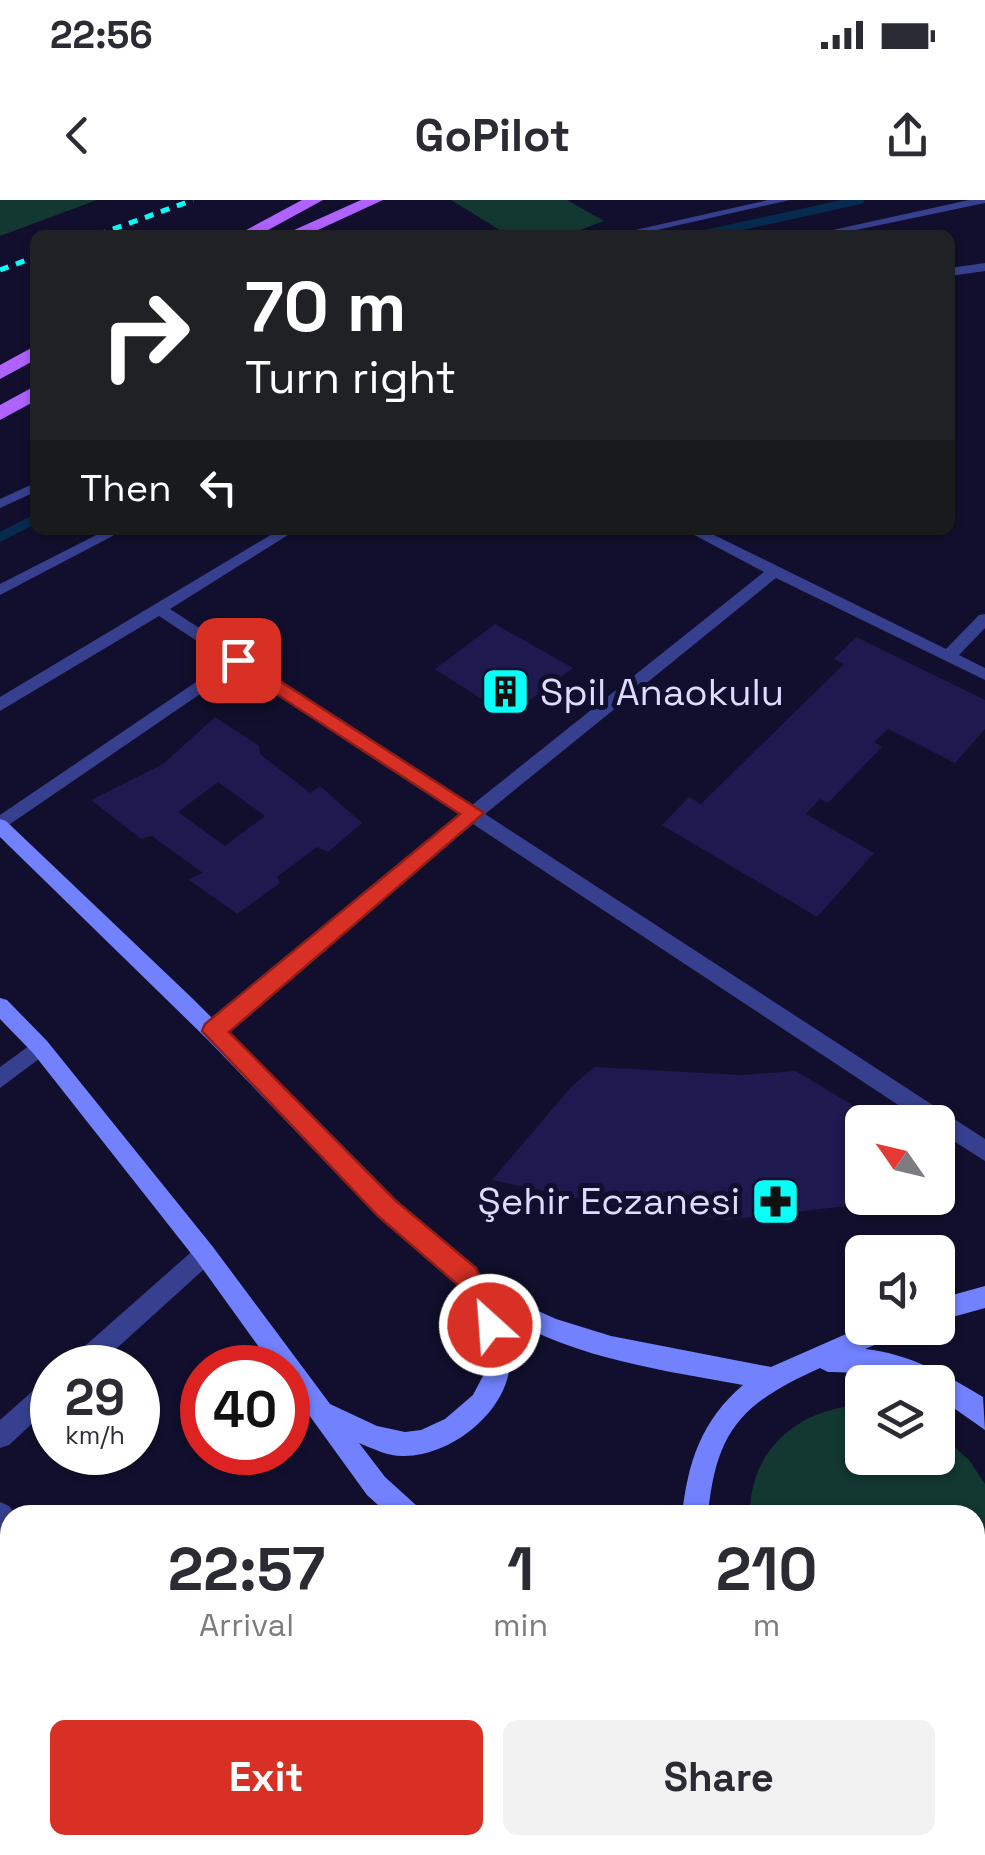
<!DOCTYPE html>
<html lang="en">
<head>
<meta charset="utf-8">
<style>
  :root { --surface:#fff; --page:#f2f2f3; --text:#2b2b33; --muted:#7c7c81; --accent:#d93025 }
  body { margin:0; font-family:"Space Grotesk",sans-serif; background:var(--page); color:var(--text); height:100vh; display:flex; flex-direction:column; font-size:38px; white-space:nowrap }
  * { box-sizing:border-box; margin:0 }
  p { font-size:32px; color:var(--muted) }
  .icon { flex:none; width:55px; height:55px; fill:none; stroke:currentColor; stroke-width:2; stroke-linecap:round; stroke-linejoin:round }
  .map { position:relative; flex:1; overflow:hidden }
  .drawer { position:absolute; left:0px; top:1305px; width:985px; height:350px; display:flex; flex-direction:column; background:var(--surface); border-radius:30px 30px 0 0; box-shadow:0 2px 8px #0004 }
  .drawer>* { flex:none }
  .hud { position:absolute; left:30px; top:30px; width:925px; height:305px; border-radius:15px; box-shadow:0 2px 8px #0004; background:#202124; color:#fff; overflow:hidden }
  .needle { width:65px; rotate:304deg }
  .fabs { position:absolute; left:845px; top:905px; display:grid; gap:20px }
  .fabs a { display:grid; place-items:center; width:110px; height:110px; border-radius:15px; background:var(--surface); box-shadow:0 2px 8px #0004; font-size:50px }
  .speed { position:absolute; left:30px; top:1145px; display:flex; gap:20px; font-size:50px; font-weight:700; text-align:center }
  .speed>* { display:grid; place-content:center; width:130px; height:130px; border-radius:50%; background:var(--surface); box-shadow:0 2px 8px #0004; line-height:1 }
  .speed small { font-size:25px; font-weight:400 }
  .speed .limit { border:15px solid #d22; background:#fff; color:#111 }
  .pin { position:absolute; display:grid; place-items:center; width:85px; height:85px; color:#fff; margin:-42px; border-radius:20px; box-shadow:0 5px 15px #0006 }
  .me { position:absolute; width:110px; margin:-55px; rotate:334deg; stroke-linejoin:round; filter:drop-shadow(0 0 8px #0008) }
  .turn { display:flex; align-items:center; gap:35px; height:210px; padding:0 50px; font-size:45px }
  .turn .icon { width:130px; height:130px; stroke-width:2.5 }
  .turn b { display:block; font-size:70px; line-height:85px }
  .then { display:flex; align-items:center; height:95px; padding:0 50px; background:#0003; gap:20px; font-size:38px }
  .eta { display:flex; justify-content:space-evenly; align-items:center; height:170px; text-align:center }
  .eta b { font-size:60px; font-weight:600; line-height:70px }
  .action { display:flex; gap:20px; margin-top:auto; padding:20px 50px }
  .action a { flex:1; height:115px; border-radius:15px; background:var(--accent); color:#fff; font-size:40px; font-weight:600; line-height:115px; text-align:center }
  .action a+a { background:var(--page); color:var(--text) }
  .status { display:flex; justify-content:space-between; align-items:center; height:70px; padding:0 50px; background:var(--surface); direction:ltr }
  .status svg { height:28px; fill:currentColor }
  header { display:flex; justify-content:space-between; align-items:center; height:130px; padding:0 50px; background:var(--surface); font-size:45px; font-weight:600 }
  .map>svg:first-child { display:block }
</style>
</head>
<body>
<div class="status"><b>22:56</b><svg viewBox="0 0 49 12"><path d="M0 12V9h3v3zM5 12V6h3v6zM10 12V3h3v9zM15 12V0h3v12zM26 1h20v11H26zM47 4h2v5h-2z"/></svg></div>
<header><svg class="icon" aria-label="back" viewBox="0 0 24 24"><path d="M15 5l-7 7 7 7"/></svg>GoPilot<svg class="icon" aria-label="share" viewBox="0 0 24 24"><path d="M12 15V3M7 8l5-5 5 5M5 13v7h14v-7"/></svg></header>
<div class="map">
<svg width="985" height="1655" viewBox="0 0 985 1655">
  <rect width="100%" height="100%" fill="#110f2d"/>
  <!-- green -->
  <path fill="#123831" d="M0 0H97L0 36Z
    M451 0H567L604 21 567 35H508Z
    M862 1205V1258H938V1232L969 1260 985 1284V1440L975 1452V1315H750C749 1249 800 1208 862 1205Z"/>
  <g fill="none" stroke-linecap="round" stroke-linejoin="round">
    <!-- stream-far1 -->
    <path stroke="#072b4e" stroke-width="8" d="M701 35 860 0"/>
    <!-- stream -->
    <path stroke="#072b4e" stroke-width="9" d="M0 337 35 319"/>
  </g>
  <!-- building -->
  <path fill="#1e1a4f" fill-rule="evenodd" d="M495 424 573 468 508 516 435 469Z
    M856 437 985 500V529L955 563 888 529 874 542 882 547 828 603 820 599 806 614 874 653 817 717 662 625 689 597 701 604 844 464 834 459Z
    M215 517 259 546 260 554 310 593 320 586 362 623 328 652 317 647 277 677 280 683 237 714 188 679 203 673 152 636 141 639 91 600 163 564ZM218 582 265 616 225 646 178 612Z
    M594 867 741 875 796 871 854 906 862 923V998L899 1000 726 1020 596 1002 492 980 571 887Z"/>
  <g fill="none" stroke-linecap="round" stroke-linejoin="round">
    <!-- street -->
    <path fill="#37408f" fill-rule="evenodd" d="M768 0H790L635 35H613Z
      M969 0H985V3L832 35H810Z
      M985 63V71L950 76V68Z
      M35 283V292L0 308V299Z
      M106 330H124L0 395V384Z
      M279 330H296L170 409 472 605 764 372 685 330H704L946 449 979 415 985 414V428L959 455 985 468V480L776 378 485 614 985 939V961L938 931V922H924L473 624 220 837H206L203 831 206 825 460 615 238 468 0 631V615L227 461 159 416 0 511V497Z
      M40 838 47 841 50 847 47 853 0 888V867Z
      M205 1043 213 1047 216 1054 213 1061 95 1168H65L69 1160 197 1047Z
      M52 1177V1205L9 1245 0 1248V1220L44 1181Z
      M0 1302 9 1306 16 1315H10V1341L0 1336Z
      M613 1645H641L645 1655H617Z"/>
    <!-- secondary -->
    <path fill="#7282ff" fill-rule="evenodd" d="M0 619 6 621 192 798 420 1026 494 1085 534 1109 556 1119 611 1136 771 1167 862 1127 899 1128 896 1136 865 1149C910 1154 945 1174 983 1197L985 1230 938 1197V1182C901 1182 866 1171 828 1172L820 1168C742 1203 716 1230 708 1315H682C688 1262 701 1221 743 1185 657 1169 571 1158 496 1111 504 1130 513 1151 509 1172 500 1217 450 1255 405 1256 389 1257 374 1249 359 1243L385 1277 417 1306 421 1315H389L367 1295 288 1186V1168H274L197 1061 33 853 0 819V798L7 800 47 841 213 1047 330 1204 377 1226 405 1232 421 1230 445 1219 473 1195 485 1172 486 1156 479 1125 460 1086 370 1008 208 840 0 637Z
      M985 1086V1108L938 1121V1099Z
      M985 1513V1542L975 1546V1517Z
      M975 1606 985 1610V1644L975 1640Z"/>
    <!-- primary -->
    <path fill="#b062ff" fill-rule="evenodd" d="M302 0H323L259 35H237Z
      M361 0H383L307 35H283Z
      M35 146V160L0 179V165Z
      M35 186V201L0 220V205Z"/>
    <!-- rail -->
    <path stroke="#07fff7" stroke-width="5" stroke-dasharray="9 8" stroke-linecap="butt" d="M97 35 193 0
      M0 70 35 57"/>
  </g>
  <!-- route -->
  <path fill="#d93025" stroke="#8d1f18" stroke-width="2.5" d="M238 454 484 613 229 832 395 1000 476 1068 503 1125 500 1134 490 1138 481 1134 458 1085 378 1016 202 831 205 824 460 614 232 465V456Z"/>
  <!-- icons -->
  <defs>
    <symbol id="building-square" viewBox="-11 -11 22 22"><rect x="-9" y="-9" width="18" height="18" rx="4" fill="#07fff7" stroke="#110f2d"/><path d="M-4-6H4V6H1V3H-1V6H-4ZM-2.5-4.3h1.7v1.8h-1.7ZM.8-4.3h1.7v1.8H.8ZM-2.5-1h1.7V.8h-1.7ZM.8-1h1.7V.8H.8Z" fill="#111"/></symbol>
    <symbol id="pharmacy-square" viewBox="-11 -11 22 22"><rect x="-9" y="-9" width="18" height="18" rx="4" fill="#07fff7" stroke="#110f2d"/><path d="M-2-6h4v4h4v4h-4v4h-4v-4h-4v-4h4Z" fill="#111"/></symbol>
  </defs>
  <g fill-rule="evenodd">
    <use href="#building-square" x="478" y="464" width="55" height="55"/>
    <use href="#pharmacy-square" x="748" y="974" width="55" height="55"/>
  </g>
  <g text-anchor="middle" stroke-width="10" stroke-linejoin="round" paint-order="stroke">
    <!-- poi labels -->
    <g font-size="38" fill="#dbdcff" stroke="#110f2d" text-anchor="start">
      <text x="540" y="505">Spil Anaokulu</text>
      <text x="740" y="1014" text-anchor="end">Şehir Eczanesi</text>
    </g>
  </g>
</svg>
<div class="fabs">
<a><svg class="needle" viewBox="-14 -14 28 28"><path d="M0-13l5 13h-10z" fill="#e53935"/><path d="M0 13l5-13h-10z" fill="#7c7c81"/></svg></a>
<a><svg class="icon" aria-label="sound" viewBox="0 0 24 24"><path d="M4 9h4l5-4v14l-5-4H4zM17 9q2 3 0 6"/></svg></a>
<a><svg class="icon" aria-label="layers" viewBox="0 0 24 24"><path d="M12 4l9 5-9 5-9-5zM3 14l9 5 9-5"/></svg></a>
</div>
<div class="speed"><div>29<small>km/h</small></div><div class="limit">40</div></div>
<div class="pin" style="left:238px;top:460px;background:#d93025"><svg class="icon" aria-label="arrive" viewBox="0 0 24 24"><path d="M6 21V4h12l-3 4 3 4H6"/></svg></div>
<svg class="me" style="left:490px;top:1125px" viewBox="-20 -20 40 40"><circle r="17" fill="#d93025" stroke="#fff" stroke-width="3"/><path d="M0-11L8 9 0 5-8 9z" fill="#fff"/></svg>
<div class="hud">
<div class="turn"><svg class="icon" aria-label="right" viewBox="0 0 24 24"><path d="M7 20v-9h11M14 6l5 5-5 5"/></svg><div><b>70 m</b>Turn right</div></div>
<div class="then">Then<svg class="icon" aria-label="left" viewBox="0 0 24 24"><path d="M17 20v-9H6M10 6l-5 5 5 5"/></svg></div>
</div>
<section class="drawer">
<div class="eta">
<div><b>22:57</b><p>Arrival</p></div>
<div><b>1</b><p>min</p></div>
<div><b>210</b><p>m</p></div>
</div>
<div class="action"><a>Exit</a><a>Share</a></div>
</section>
</div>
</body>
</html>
